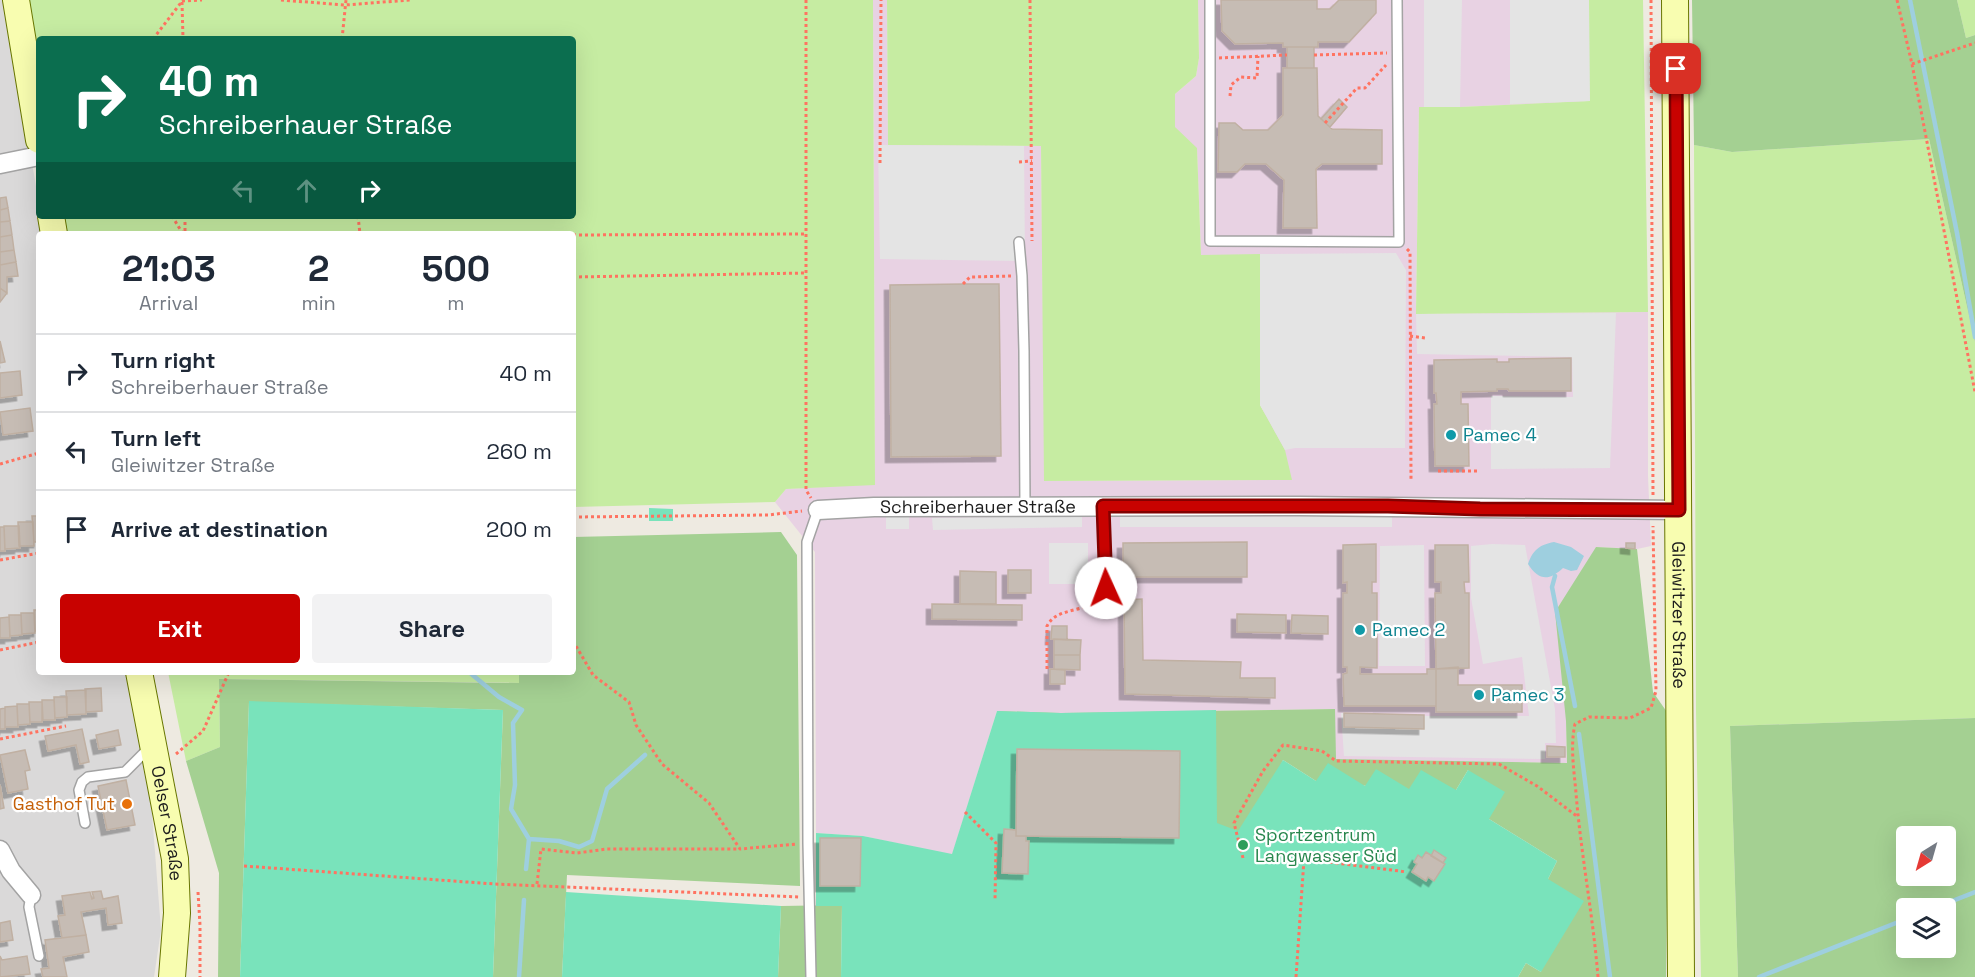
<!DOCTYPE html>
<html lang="en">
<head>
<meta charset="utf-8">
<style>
  :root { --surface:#fff; --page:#f2f2f3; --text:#1f2937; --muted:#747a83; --line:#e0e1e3; --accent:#c80200 }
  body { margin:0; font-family:"Space Grotesk",sans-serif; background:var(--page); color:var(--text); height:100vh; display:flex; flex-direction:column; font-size:22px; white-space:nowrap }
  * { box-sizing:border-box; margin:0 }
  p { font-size:20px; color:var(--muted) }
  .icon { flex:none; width:33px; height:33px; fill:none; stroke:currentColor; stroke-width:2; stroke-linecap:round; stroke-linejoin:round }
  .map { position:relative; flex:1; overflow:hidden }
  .drawer { position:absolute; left:36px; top:231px; width:540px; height:444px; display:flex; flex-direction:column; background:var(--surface); border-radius:6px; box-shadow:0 6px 24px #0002 }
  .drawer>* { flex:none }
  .guide { position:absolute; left:36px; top:36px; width:540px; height:183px; border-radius:6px; box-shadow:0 6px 24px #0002; background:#0b6e4f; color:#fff; overflow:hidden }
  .needle { width:39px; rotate:217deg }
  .controls { position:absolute; left:1896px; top:826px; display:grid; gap:12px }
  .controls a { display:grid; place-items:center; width:60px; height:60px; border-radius:6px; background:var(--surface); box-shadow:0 6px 24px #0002; font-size:30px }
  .pin { position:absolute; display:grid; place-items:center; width:51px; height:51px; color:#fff; margin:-26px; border-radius:12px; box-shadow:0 3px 9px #0006 }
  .me { position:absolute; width:66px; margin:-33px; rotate:358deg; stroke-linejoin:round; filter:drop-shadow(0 0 4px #0008) }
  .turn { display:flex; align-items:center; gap:21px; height:126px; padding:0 24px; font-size:27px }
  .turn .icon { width:78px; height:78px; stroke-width:2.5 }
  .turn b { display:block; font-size:42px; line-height:51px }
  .lanes { display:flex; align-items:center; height:57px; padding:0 24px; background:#0003; justify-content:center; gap:30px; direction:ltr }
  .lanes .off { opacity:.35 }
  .eta { display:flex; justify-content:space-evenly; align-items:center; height:102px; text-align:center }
  .eta b { font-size:36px; font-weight:600; line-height:42px }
  .cta { display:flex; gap:12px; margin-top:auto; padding:12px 24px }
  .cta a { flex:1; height:69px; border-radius:6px; background:var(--accent); color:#fff; font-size:24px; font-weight:600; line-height:69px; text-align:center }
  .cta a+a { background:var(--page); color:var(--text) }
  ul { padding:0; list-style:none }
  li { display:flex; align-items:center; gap:18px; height:78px; padding:0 24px; border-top:2px solid var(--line) }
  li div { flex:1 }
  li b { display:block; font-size:22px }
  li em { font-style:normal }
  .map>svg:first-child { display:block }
</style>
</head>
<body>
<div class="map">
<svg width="1975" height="977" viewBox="0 0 1975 977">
  <defs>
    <filter id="shadow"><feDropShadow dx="-5.5" dy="5.5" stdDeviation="0" flood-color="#0004"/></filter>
  </defs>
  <rect width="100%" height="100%" fill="#eeeae1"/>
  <!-- residential -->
  <path fill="#dad9d9" d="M0 0H6L24 118 39 203V216L45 234H39V672H129L148 762 161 930 154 977H0Z"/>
  <!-- industrial -->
  <path fill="#e8d2e3" d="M873 0H887L888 145 1041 146 1045 481 1291 480 1201 255 1197 149 1175 128V94L1196 76 1199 58 1198 0H1589L1590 101 1460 107H1419L1416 314 1648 312V476L1651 546 1637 549 1596 547 1566 721 1567 763 1335 759V709L1061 713 997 711 952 855 863 836 816 833 815 552 775 502 786 489 875 484Z"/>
  <!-- grass -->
  <path fill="#c6eca2" d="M27 0H873L875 485 786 489 775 502 573 507V234H66L63 216H573V39H39V78Z
    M887 0H1198L1199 58 1196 76 1175 94V127L1197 148 1201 255 1260 254V405L1285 450 1292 480 1044 481 1041 146 888 145Z
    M1589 0H1643L1648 312 1416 314 1419 107H1460L1589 101Z
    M1957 0H1975V35L1966 38Z
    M1929 139 1975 342V718L1730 726 1738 977H1701L1696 711 1694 145 1732 152Z
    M168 672H519L520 683 219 679 220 747 186 761Z"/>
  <!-- forest -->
  <path fill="#a4d092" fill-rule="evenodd" d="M1692 0H1957L1966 38 1975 35V342L1929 139 1732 152 1694 145Z
    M781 532 797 555 800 886 567 875 562 977H493L503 710 249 702 240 977H218L219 873 186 761 220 747 219 679 519 683V672H573V537Z
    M1596 547 1637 549 1653 692 1669 715 1666 977H1518L1526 963 1541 972 1548 879 1557 861 1489 819 1468 770 1456 790H1409L1316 781 1283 760 1236 868 997 711 1061 713 1335 709 1336 759 1567 763 1566 721 1555 612Z
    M1975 718V977H1738L1730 726ZM1906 837H1946V876H1906ZM1906 909H1946V948H1906Z
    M842 905 841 977H778L781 906Z"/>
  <!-- pitch -->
  <path fill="#79e3bb" d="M649 508 673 509V521H649Z
    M249 701 503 710 493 977H240Z
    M1216 710 1217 823 1238 831 1283 760 1316 781 1328 763 1365 786 1376 769 1409 789 1421 770 1456 790 1468 770 1505 792 1489 819 1557 861 1548 879 1584 901 1541 972 1526 963 1518 977H841L842 906H816V833L863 836 952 854 997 711 1061 713Z
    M566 892 781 906 778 977H562Z"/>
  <!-- parking -->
  <path fill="#e4e4e4" d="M1424 0H1462L1460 107H1424Z
    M1510 0H1589L1590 101 1510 104Z
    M878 145 1024 146 1025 261 880 259Z
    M1396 253 1406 270 1405 448H1295L1285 450 1260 405V254Z
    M1616 313 1610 468 1491 469V396L1573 397 1572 357 1417 354 1416 314Z
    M1082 516V527L933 530 932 518Z
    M1392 516V527H1120V517Z
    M886 517H909V529H886Z
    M1049 543H1088V584H1049Z
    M1492 544 1525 545 1555 709 1556 743H1545V759L1344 756 1341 713 1430 716H1529L1522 657 1483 664 1471 598V546Z
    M1424 545 1425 666H1379L1380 546Z"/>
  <!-- water -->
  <path fill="#9ecfdf" d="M1554 542 1571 547 1584 556 1577 570 1571 571 1563 568C1549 581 1539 581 1528 564 1533 550 1539 545 1554 542Z"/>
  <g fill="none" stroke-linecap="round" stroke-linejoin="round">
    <!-- stream -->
    <path stroke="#9ecfdf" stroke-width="4.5" d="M1910 0 1957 233 1975 337
      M1555 576 1552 587 1575 706
      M469 672 499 697 522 710 513 723 515 785 511 809 529 839 526 869
      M1579 734 1610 977
      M529 839 559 841 579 847 592 841 607 789 645 755
      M1932 909 1975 892
      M519 977 524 900
      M1759 977 1906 919"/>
  </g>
  <!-- building -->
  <path fill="#c6bcb4" stroke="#c0b0a2" stroke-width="1.5" filter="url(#shadow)" d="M1221 0H1317V9H1330L1339 0H1376V13L1349 42H1318V47H1283V43L1235 44 1222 31Z
    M1287 47H1314V68H1287Z
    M1283 68H1317L1318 116 1332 129 1382 130V164H1322L1316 169 1317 228H1283L1284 180 1266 164H1245L1237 172H1218L1219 123H1235L1243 130H1268L1283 115Z
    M1339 99 1347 107 1330 127 1321 119Z
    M6 197 8 208 0 210V198Z
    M8 208 10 221 0 222V210Z
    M10 221 12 235 0 237V222Z
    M12 235 14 250 0 252V237Z
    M14 250 16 262 0 265V252Z
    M16 262 18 276 7 277V293L0 288V265Z
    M963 284H999L1001 456 891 457 890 285Z
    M0 288 7 293 0 302Z
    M0 341 5 362 0 363Z
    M1571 358V391H1509L1508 389H1497V391L1461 392V404H1468L1469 466H1435L1434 404H1437L1436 393H1434V360L1497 359V362H1509V359Z
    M20 371 22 395 0 398V373Z
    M30 408 33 431 3 435 0 412Z
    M32 516H39V542H34Z
    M18 522H33L34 546H19Z
    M4 526H19L20 548 5 549Z
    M0 527H4L5 551H0Z
    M1247 542V577H1123V543Z
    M1626 543H1635V549L1626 548Z
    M1376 544V582H1372V593H1377V668L1360 667V674H1427V669H1436V706H1344L1343 674 1347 673V667H1343V593H1347V582L1343 583V545Z
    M1435 545H1468L1469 582H1464L1465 593H1469V668L1436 669 1435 593H1441V582H1435Z
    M1008 570H1031V593H1008Z
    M960 571 996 572V604H960Z
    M1142 599 1143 660 1241 662 1240 678H1275V698L1125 694 1124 600Z
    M932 604 1022 605V620L932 619Z
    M34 610H39V631H35Z
    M21 613H34L35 633 22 634Z
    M1237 614 1286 615V633L1237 632Z
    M9 615H21L22 635 10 636Z
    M1292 615 1328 616V634L1291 633Z
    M9 617 10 638H0V618Z
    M1052 626H1067V640L1051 639Z
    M1054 639 1081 640 1080 655H1054Z
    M1054 655H1080V670L1054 669Z
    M1458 667V685H1522V712H1436V669Z
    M1050 669 1065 670V684H1050Z
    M101 688 102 711 86 712 85 689Z
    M86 690V714L67 715 66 691Z
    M54 697H67V717L55 718Z
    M42 700H54L55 720H43Z
    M29 702H42V722H30Z
    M17 704H29L30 724 18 725Z
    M17 706 18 727H5V707Z
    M5 708V729H0V709Z
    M1344 713 1424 715V729L1344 727Z
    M82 729 89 762 80 764 76 745 48 751 45 736Z
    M118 730 121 745 99 749 96 735Z
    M1547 746 1565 747V757H1547Z
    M1017 749 1180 751 1179 838 1016 836Z
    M25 750 30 770 25 771 28 789 8 793 0 755Z
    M126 780 135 825 107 830 98 786Z
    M0 785 4 808 0 809Z
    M1004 829 1016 830V836H1026V841H1029L1028 874 1002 873Z
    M820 838H861L860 886H820Z
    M1434 850 1446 858 1443 863 1431 856Z
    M1426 852 1445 864 1434 881 1428 877 1426 881 1412 872 1417 864 1414 862 1418 855 1422 858Z
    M101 891 103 899 118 896 122 923 108 925 106 908 81 912 86 935 62 938 58 916 65 915 62 896 90 892 92 899 94 898 92 892Z
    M10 921 13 940 0 942V923Z
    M86 935 89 952 63 957 67 977H43L41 969 49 968 45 940Z
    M0 956 2 960 27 956 30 974 0 977Z"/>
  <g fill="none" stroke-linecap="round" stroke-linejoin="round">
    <defs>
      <path id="lane" d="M1210 0V241L1399 242 1397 0
        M1019 242 1022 276 1024 351 1025 506
        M1103 506 1105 588
        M85 823 79 790 82 782 88 777 125 772 149 748
        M31 895 29 907 39 956
        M811 977 808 843 807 542 818 510"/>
      <g id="street">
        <path d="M0 164 39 156"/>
        <path id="s1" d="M818 510 874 507 1300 506 1679 510"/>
        <path d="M0 850 11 871 31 895"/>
      </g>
      <g id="secondary">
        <path d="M16 0 39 140"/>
        <path id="s2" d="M1675 0 1681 977"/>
        <path d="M51 216 54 234"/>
        <path id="s3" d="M139 672 175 859 177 913 172 977"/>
      </g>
    </defs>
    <!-- lane casing -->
    <use href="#lane" stroke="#a3a3a3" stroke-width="12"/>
    <!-- street casing -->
    <use href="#street" stroke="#a3a3a3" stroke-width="21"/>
    <!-- secondary casing -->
    <use href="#secondary" stroke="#687600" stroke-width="28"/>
    <!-- path -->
    <path stroke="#ff7361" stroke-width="3" stroke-dasharray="3 3" stroke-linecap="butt" d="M281 0 345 5 410 0
      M806 0V490L811 498
      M1030 0 1032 241
      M1651 0 1653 495
      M1897 0 1912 64 1975 392
      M182 1 202 0
      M182 2 183 39
      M153 39 183 0
      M342 39 346 0
      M1314 55 1387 53
      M1219 58 1287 55
      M1912 64 1975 43
      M1230 96 1231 85 1241 77 1257 78 1258 56
      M1325 123 1357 88H1365L1386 65
      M1019 162 1032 161
      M880 163 881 0
      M172 216 183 234
      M185 216V234
      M358 216 360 234
      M573 235 805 234
      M1407 249 1410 252 1411 480
      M573 277 807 273
      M963 284 970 277 1011 276
      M1410 336 1425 338
      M0 464 39 453
      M1438 471H1480
      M573 517 768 515 802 511
      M0 560 39 553
      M573 641 593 675 629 702 636 725 662 764 709 803 740 849 797 844
      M0 650 39 642
      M1047 669V626C1057 606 1087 614 1099 597
      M0 739 66 726
      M176 754 203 731 229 672
      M965 812 996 843 995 901
      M1243 858 1234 823 1263 771 1283 745 1322 751 1336 761 1499 764 1537 786 1578 817
      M244 866 495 884 799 897
      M537 884 541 849 577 853 607 849H740
      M198 892 200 925V977
      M1296 977 1304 859 1407 872
      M1598 977C1593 915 1581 855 1576 793 1574 770 1570 747 1575 724L1589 717 1630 718 1651 708 1656 691 1653 526"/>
    <!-- lane -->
    <use href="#lane" stroke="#fff" stroke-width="9"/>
    <!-- street -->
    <use href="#street" stroke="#fff" stroke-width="18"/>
    <!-- secondary -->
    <use href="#secondary" stroke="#f8fdb0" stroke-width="26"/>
  </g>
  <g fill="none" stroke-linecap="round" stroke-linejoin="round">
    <defs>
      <path id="route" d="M1106 588 1103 506H1388L1480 509 1679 510 1676 69"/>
    </defs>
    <!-- route casing -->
    <use href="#route" stroke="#820100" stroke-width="15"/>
    <!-- route -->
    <use href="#route" stroke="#c80200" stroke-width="10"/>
  </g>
  <!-- markers -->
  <g fill="#0f9aa8" stroke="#fff" stroke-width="2">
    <circle cx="1451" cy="435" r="6"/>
    <circle cx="1360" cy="630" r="6"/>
    <circle cx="1479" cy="695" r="6"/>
  </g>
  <circle fill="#e8710a" stroke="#fff" stroke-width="2" cx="127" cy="804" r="6"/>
  <circle fill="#2e9e5b" stroke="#fff" stroke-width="2" cx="1243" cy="845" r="6"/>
  <g text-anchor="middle" stroke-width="4.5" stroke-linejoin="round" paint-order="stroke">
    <!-- culture labels -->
    <g font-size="18" fill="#0d838f" stroke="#fff" text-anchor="start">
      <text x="1463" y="441">Pamec 4</text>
      <text x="1372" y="636">Pamec 2</text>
      <text x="1491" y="701">Pamec 3</text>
    </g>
    <!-- street labels -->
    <g font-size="18" fill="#1c1c1c" stroke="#fff">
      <text dy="6" stroke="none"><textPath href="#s1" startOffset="160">Schreiberhauer Straße</textPath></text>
      <text dy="6" stroke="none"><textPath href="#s2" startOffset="615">Gleiwitzer Straße</textPath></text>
      <text dy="6" stroke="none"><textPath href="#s3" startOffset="154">Oelser Straße</textPath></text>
    </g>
    <!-- food labels -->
    <g font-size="18" fill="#c56008" stroke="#fff" text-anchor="end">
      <text x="115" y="810">Gasthof Tut</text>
    </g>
    <!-- leisure labels -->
    <g font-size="18" fill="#27864d" stroke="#fff" text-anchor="start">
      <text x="1255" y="841">Sportzentrum<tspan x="1255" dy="21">Langwasser Süd</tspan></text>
    </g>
  </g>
</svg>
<div class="controls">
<a><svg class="needle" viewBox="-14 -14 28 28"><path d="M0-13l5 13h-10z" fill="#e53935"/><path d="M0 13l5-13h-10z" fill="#747a83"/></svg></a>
<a><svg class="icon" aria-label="layers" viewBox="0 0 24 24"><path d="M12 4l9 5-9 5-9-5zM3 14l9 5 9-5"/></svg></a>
</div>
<div class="pin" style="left:1676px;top:69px;background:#d93025"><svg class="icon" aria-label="arrive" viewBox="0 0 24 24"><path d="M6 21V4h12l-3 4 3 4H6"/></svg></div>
<svg class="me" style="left:1106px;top:588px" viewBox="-20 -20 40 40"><circle r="19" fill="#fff"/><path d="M0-13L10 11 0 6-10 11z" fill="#c80200"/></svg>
<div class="guide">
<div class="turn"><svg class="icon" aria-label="right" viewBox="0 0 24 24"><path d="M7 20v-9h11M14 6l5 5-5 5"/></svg><div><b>40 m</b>Schreiberhauer Straße</div></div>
<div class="lanes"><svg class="icon off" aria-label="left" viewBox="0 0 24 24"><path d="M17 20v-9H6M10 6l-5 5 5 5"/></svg><svg class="icon off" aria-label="ahead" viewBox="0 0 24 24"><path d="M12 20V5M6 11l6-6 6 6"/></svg><svg class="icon" aria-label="right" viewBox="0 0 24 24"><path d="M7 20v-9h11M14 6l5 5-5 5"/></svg></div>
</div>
<section class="drawer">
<div class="eta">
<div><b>21:03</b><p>Arrival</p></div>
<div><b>2</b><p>min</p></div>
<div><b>500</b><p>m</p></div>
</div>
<ul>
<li><svg class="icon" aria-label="right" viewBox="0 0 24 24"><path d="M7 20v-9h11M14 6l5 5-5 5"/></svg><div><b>Turn right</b><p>Schreiberhauer Straße</p></div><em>40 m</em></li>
<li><svg class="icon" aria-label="left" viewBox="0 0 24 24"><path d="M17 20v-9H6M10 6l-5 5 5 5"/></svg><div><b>Turn left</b><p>Gleiwitzer Straße</p></div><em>260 m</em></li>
<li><svg class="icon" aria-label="arrive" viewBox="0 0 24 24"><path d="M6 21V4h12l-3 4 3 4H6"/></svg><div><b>Arrive at destination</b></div><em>200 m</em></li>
</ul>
<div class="cta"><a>Exit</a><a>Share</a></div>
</section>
</div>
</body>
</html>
